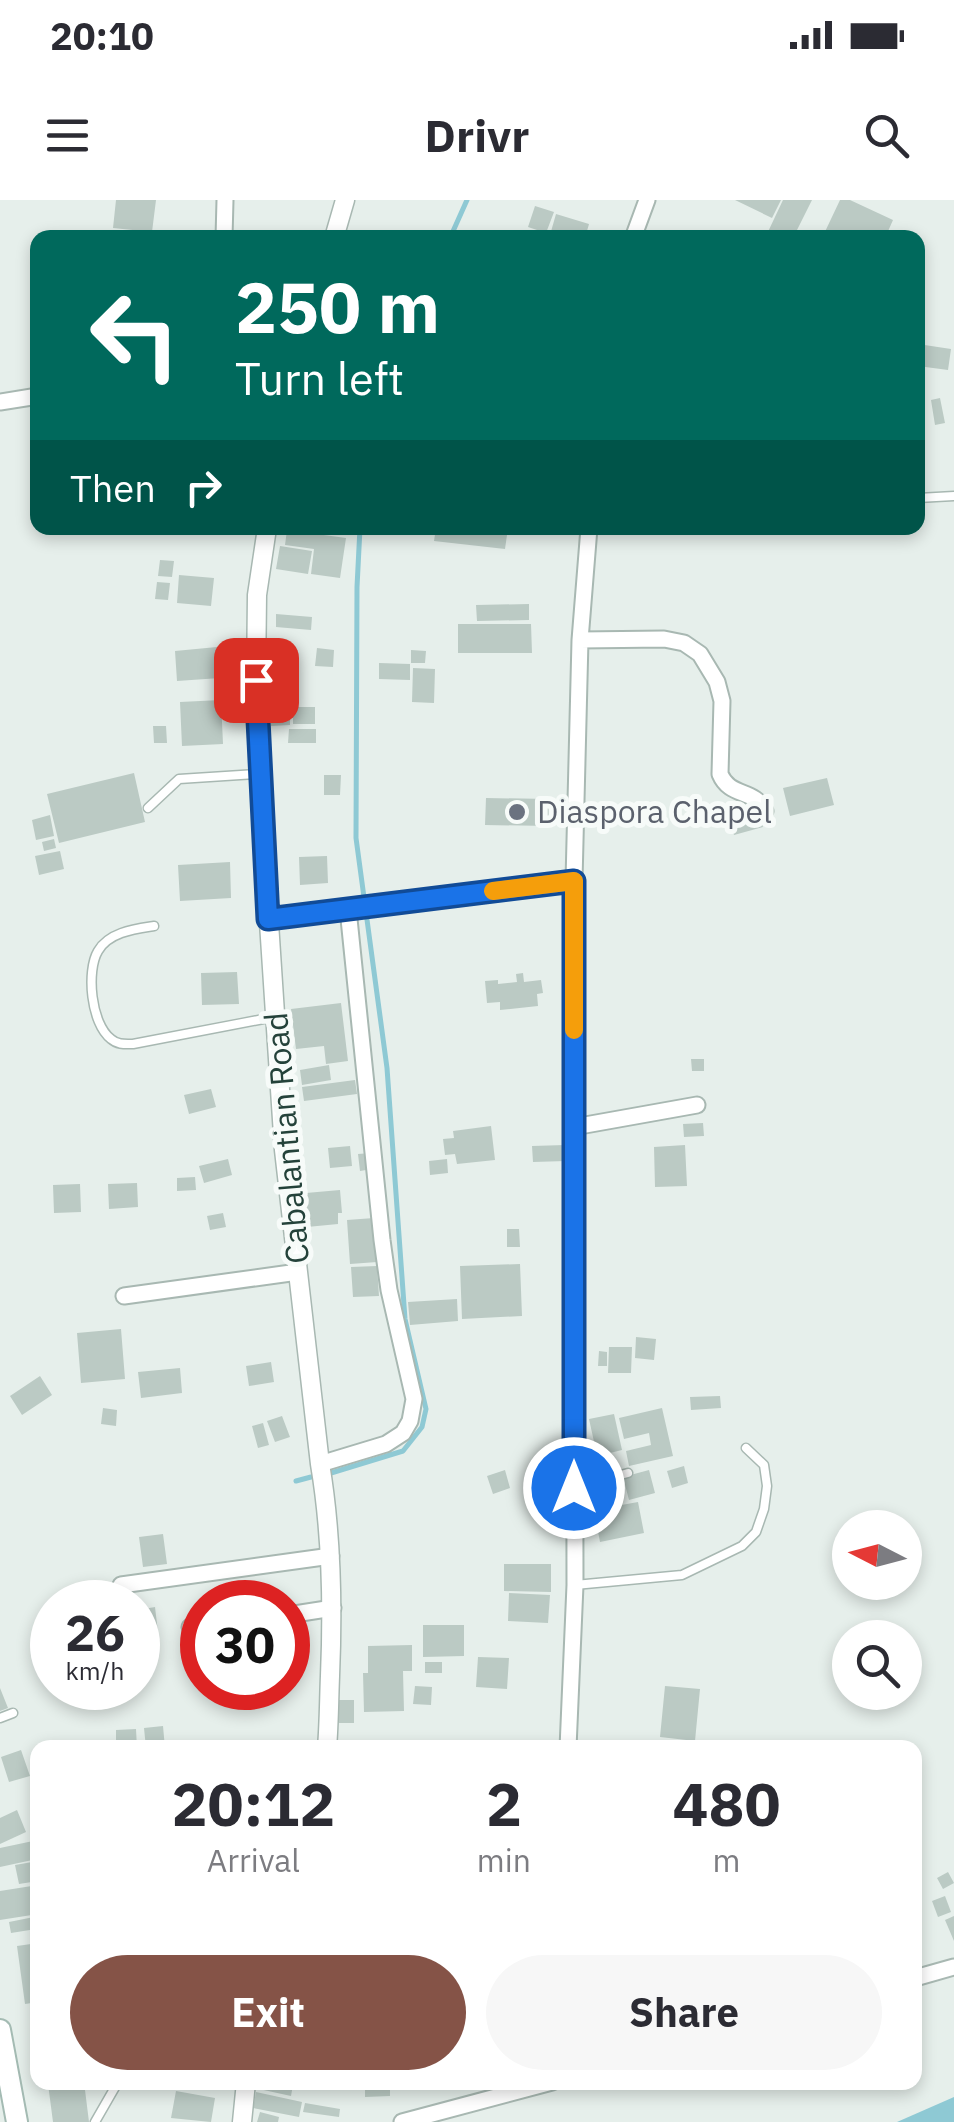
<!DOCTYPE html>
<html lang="en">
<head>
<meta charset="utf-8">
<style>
  :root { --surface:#fff; --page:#f7f7f7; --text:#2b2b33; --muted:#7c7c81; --accent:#855347 }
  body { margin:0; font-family:"IBM Plex Sans",sans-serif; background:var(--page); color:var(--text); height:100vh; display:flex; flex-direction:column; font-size:38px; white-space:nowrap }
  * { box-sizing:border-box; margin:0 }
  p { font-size:32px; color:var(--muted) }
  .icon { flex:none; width:55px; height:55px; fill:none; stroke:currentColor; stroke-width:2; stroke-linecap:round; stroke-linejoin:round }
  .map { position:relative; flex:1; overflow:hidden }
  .drawer { position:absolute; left:30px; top:1540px; width:892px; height:350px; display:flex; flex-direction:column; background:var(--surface); border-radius:20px; box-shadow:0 5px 15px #0003 }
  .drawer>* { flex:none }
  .guide { position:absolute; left:30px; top:30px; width:895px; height:305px; border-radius:20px; box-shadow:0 5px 15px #0003; background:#00695c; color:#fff; overflow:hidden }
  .needle { width:65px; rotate:276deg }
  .tools { position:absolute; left:832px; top:1310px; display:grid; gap:20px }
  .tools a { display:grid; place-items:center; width:90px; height:90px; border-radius:50%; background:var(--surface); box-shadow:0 5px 15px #0003; font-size:50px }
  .speed { position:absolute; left:30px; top:1380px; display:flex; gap:20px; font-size:50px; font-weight:700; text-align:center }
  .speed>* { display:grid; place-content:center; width:130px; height:130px; border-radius:50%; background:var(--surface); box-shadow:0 5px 15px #0003; line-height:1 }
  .speed small { font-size:25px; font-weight:400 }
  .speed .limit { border:15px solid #d22; background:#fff; color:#111 }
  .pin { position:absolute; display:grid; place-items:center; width:85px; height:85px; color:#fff; margin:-42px; border-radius:20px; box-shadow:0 5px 15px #0006 }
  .me { position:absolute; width:110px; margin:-55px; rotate:0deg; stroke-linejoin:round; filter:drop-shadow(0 0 8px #0008) }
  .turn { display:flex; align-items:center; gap:35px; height:210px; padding:0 40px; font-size:45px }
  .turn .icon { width:130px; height:130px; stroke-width:2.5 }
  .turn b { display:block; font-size:70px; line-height:85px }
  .then { display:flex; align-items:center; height:95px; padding:0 40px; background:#0003; gap:20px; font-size:38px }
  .eta { display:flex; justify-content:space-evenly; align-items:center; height:170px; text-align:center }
  .eta b { font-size:60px; font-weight:800; line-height:70px }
  .button { display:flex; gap:20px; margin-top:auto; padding:20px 40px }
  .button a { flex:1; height:115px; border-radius:60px; background:var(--accent); color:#fff; font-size:40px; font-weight:800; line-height:115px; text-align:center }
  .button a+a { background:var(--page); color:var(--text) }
  .status { display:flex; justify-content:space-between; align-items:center; height:70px; padding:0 50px; background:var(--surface); direction:ltr }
  .status svg { height:28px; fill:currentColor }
  header { display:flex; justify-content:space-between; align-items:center; height:130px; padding:0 40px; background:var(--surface); font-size:45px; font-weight:800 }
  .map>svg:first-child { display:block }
</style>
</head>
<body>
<div class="status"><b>20:10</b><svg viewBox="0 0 49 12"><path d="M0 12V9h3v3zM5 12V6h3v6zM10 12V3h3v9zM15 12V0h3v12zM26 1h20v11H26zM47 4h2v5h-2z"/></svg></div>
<header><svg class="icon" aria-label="menu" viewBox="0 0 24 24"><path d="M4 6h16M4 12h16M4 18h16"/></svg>Drivr<svg class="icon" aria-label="search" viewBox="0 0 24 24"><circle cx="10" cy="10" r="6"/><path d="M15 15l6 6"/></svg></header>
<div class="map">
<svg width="954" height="1922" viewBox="0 0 954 1922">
  <rect width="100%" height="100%" fill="#e6efeb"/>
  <!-- water -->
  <path fill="#8ec9d4" d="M954 1897V1922H897Z"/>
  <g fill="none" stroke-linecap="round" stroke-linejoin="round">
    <!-- stream -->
    <path stroke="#8ec9d4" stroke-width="5" d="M450 38 467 0
      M331 1273 403 1251 422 1227 426 1209 405 1119 387 868 356 638 357 387 360 328
      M296 1281 311 1277"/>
  </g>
  <!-- building -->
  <path fill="#bbcac4" d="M116 0H156L152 32 113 28Z
    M735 0H781L772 18Z
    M783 0H812L793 38H753L756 31 766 36Z
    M840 0H850L893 20 885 38H822Z
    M535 6 554 12 546 33 528 27Z
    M556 14 589 24 585 38H558L550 35Z
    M918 144 951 149 948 170 918 166Z
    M940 198 945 223 935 225 931 200Z
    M436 328H508L505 349 434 341Z
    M287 330 346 338 340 378 311 374 314 349 285 345Z
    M280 346 312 351 308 374 276 369Z
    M160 360 174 361 172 377 158 376Z
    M179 375 214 378 211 406 177 403Z
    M157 382 170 383 168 400 155 399Z
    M529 404V420L477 421 476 405Z
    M276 414 312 417 311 430 276 427Z
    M458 424H531L532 453H458Z
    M217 447 220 478 177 481 175 451Z
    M317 448 334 450 333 467 315 466Z
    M411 450 426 451 425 463H411Z
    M379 463 410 464V480L379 479Z
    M413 468 435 469 434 503 412 502Z
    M273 473 295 475 292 505 271 503Z
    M221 500 223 544 182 546 180 502Z
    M271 507H290V525L271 526Z
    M293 507H315V524H293Z
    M153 526H166L167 543H154Z
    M289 529H316V543H288Z
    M134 573 145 622 59 643 47 594Z
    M324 575H341L340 595H324Z
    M827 578 834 605 790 616 783 588Z
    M486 598 549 599V626L485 625Z
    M728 603 730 611 718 614 716 607Z
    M756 604 763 627 734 635 727 612Z
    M50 615 54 636 36 640 32 620Z
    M54 639 56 648 44 651 42 642Z
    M60 651 64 669 39 675 35 656Z
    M327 656 328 683 300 685 299 657Z
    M230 662 231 698 180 701 178 665Z
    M237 772 239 804 202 805 201 773Z
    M523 773 524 782 541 780 543 793 537 794 538 806 500 810V802L487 803 485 781 498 780V784L517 782 516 774Z
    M341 803 348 861 326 864 324 846 296 849 291 809Z
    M691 859H704V871H692Z
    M329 865 331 880 302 885 300 870Z
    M355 880 357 894 304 901 302 887Z
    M211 889 216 907 189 914 184 895Z
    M703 923 704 936 684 937 683 924Z
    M491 926 495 960 457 964 455 954 445 955 443 939 454 938 453 931Z
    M565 945 566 961 533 962 532 946Z
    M685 945 687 986 655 987 654 947Z
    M350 946 352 966 330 968 328 948Z
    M371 953 372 969 360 971 358 954Z
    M228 959 232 975 204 983 199 966Z
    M447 959 448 973 430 975 429 961Z
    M195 977 196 990 177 991V978Z
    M137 983 138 1007 109 1009 108 984Z
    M80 984 81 1012 54 1013 53 985Z
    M340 990 342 1013H338V1024L307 1027 304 996H306V993Z
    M223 1013 226 1027 210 1030 207 1016Z
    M374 1018 377 1062 350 1064 347 1020Z
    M507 1029H519L520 1047H507Z
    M520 1064 522 1116 462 1119 460 1066Z
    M377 1066 379 1096 353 1097 351 1067Z
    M457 1099 458 1121 410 1125 408 1102Z
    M121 1129 125 1179 81 1183 77 1133Z
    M636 1137 656 1139 654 1160 635 1158Z
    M609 1147H632L631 1173H608Z
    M599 1151 607 1152V1166H598Z
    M271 1162 274 1182 249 1186 246 1166Z
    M180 1168 182 1193 141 1198 138 1172Z
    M40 1176 52 1195 22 1215 10 1196Z
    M720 1196 721 1208 691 1210 690 1197Z
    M103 1208 117 1210 116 1226 101 1224Z
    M662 1208 673 1256 629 1266 626 1251 651 1245 649 1233 624 1239 619 1218Z
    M614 1214 622 1250 610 1253 615 1276 602 1278 589 1219Z
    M282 1216 290 1237 275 1242 267 1221Z
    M263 1223 269 1245 258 1248 252 1226Z
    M684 1266 688 1283 672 1288 667 1271Z
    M505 1270 510 1288 493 1294 487 1276Z
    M649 1270 655 1293 629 1300 623 1277Z
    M638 1302 644 1333 600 1342 594 1310Z
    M163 1334 167 1364 143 1367 139 1337Z
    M504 1364H551V1392L504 1391Z
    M509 1393 550 1395 548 1423 508 1421Z
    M155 1407 158 1432 138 1435V1410Z
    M423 1425H464V1456L423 1457Z
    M52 1437V1457L49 1458 45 1439Z
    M412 1445V1471H403L404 1511 364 1512 363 1473H368V1446Z
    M478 1457 509 1458 507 1489 476 1487Z
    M425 1462H442V1473H425Z
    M415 1486 432 1487 431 1505 413 1504Z
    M665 1486 700 1489 695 1541 660 1537Z
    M0 1488 8 1508 0 1511Z
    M339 1500H354V1523H339Z
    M163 1526 165 1548H146L144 1528Z
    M136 1529 137 1548H116V1530Z
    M21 1550 30 1576 9 1582 1 1557Z
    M17 1610 26 1632 0 1644V1618Z
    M33 1641 37 1659 0 1667V1648Z
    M38 1661V1681L19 1684 15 1665Z
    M948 1672 954 1683 943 1689 937 1678Z
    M38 1685V1714L0 1720V1691Z
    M945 1696 951 1712 938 1717 932 1701Z
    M954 1716V1741L945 1720Z
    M34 1717 36 1729 11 1733 9 1722Z
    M38 1743V1802L25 1804 17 1746Z
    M60 1882H84L89 1922H53L48 1884Z
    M261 1882 293 1885 291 1896 259 1889Z
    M365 1882H390V1896L365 1897Z
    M176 1891 215 1898 211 1922 171 1918Z
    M256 1892 302 1902 299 1917 253 1908Z
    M305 1903 340 1909 339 1917 303 1912Z
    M260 1912 279 1917 278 1922H257Z"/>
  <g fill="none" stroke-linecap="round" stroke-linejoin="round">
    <defs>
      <path id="service" d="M918 298 954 296
        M148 608 179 579 257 574
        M154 726C135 729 109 732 98 751 86 771 91 824 111 839 118 845 125 844 133 844L274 817
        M574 1288 628 1273
        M575 1385 682 1375 742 1346 756 1332 764 1309 767 1286 764 1265 746 1248
        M0 1518 13 1513
        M95 1922 118 1882"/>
      <path id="minor" d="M224 38 225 0
        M633 38 647 0
        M0 202 38 196
        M580 440 664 439 684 443 700 454 717 482 722 501 720 574C730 598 754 588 765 611
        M268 719 574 681
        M574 927 697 905
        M124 1096 298 1072
        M320 1264 386 1244 403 1233 410 1221 414 1199 389 1090 382 1040 348 709
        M121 1385 331 1356
        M288 1415 333 1408
        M190 1427 202 1425
        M568 1548 575 1385 574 681 580 440 589 328
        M915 1778 954 1767
        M402 1922 552 1882"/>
      <path id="tertiary" d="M334 38 345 0
        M267 328 257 395 256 480 265 662 284 950 320 1264C332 1335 333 1405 330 1476 329 1500 329 1524 327 1548
        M242 1922 246 1882"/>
      <path id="secondary" d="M0 1830 17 1922"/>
    </defs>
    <!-- service casing -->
    <use href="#service" stroke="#a8b8b2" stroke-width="11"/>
    <!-- minor casing -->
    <use href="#minor" stroke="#a8b8b2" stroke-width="19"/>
    <!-- tertiary casing -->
    <use href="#tertiary" stroke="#a8b8b2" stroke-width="21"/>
    <!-- secondary casing -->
    <use href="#secondary" stroke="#a4bbb3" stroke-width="24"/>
    <!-- service -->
    <use href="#service" stroke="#fff" stroke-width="8"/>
    <!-- minor -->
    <use href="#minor" stroke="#fff" stroke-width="15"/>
    <!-- tertiary -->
    <use href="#tertiary" stroke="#fff" stroke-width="18"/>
    <!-- secondary -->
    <use href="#secondary" stroke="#fff" stroke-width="20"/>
  </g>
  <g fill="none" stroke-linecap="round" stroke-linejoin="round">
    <defs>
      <path id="route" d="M256 480 268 719 574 681V1288"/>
    </defs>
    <!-- route casing -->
    <use href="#route" stroke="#114b97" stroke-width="25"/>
    <!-- route -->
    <use href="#route" stroke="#1a73e8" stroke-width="18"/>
    <!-- slow -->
    <path stroke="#f59e0b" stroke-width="18" d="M493 691 574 681V830"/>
  </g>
  <!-- markers -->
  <circle fill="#6b7280" stroke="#f7fbf9" stroke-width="4" cx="517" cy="612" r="10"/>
  <g text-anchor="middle" stroke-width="10" stroke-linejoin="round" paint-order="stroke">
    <!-- worship labels -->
    <g font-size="32" fill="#5b616d" stroke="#f7fbf9" text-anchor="start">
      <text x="537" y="623">Diaspora Chapel</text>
    </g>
    <!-- street labels -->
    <g font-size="32" fill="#24423a" stroke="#f7fbf9">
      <text transform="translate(287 938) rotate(-95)" y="11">Cabalantian Road</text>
    </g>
  </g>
</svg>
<div class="tools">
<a><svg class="needle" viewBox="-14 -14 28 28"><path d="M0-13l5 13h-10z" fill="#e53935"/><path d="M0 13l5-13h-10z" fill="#7c7c81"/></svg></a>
<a><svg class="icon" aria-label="search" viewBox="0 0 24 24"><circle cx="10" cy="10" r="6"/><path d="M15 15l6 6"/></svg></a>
</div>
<div class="speed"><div>26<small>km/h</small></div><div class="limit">30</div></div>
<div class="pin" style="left:256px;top:480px;background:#d93025"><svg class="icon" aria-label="arrive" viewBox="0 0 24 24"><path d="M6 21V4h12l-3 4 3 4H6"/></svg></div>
<svg class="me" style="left:574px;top:1288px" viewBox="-20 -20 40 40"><circle r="17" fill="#1a73e8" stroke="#fff" stroke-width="3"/><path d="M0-11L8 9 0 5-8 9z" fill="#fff"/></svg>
<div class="guide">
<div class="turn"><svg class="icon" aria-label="left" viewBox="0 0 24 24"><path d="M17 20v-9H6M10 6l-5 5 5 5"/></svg><div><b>250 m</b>Turn left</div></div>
<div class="then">Then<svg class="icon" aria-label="right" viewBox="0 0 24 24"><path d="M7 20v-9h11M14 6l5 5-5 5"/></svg></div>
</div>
<section class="drawer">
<div class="eta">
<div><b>20:12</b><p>Arrival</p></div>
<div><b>2</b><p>min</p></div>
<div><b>480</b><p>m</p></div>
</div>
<div class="button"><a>Exit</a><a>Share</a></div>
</section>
</div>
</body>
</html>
